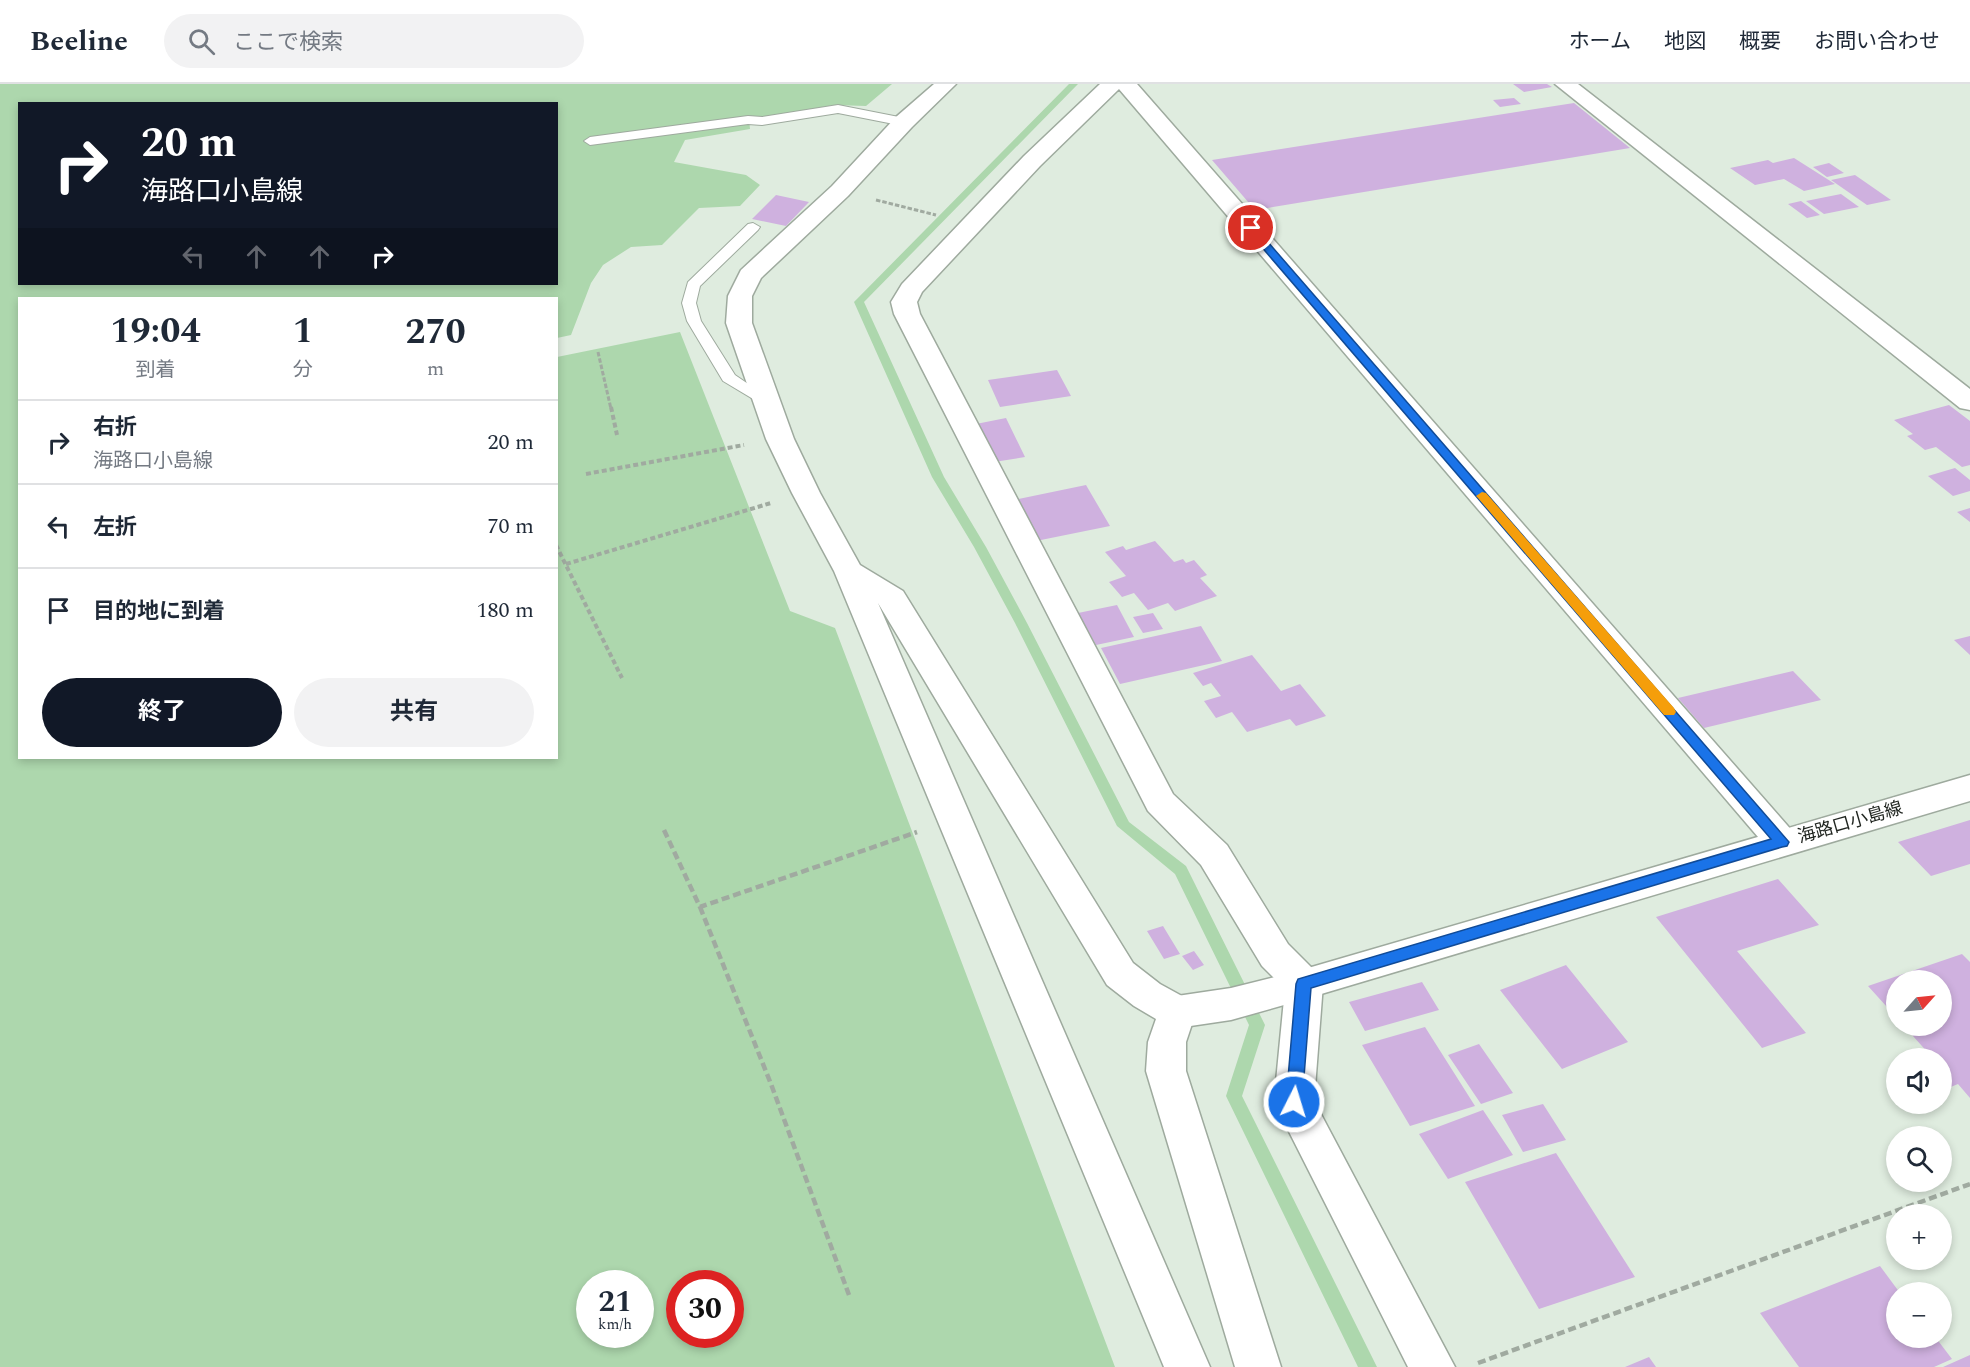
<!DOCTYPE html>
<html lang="ja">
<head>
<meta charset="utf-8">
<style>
  :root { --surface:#fff; --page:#f2f2f3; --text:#1f2937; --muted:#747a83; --line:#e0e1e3; --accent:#111827 }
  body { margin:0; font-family:Spectral,"Noto Sans JP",serif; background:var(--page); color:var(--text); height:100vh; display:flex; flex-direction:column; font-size:22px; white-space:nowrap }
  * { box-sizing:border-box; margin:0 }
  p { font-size:20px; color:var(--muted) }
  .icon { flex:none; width:33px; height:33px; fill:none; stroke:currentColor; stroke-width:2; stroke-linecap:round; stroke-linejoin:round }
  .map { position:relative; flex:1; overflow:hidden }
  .side { position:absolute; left:18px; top:213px; width:540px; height:462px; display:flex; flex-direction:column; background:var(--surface); border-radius:0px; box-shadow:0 3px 9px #0003 }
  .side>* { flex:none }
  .hud { position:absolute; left:18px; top:18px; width:540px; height:183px; border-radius:0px; box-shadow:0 3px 9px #0003; background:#111827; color:#fff; overflow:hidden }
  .needle { width:39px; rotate:63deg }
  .buttons { position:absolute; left:1886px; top:886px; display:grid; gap:12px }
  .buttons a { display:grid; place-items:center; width:66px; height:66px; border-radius:50%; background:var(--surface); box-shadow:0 3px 9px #0003; font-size:30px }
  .speed { position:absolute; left:576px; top:1186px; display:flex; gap:12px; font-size:30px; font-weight:700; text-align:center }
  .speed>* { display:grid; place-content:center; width:78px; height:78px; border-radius:50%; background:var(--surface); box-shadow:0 3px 9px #0003; line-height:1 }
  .speed small { font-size:15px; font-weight:400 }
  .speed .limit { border:9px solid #d22; background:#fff; color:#111 }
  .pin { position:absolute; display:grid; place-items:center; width:51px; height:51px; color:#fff; margin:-26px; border:3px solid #fff; border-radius:50%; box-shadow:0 2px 6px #0007 }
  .me { position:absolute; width:66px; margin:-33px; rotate:5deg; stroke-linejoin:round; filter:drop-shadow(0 0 4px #0008) }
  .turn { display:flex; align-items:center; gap:21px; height:126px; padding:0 24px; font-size:27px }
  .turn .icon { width:78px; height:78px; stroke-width:2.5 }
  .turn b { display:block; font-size:42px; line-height:51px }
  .lanes { display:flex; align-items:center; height:57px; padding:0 24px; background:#0003; justify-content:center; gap:30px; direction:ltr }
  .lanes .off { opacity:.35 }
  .eta { display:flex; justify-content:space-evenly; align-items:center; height:102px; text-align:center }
  .eta b { font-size:36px; font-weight:700; line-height:42px }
  .button { display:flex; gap:12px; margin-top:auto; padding:12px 24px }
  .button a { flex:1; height:69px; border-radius:36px; background:var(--accent); color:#fff; font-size:24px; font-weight:700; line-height:69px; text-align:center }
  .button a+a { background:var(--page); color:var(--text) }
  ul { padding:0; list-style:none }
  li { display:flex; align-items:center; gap:18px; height:84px; padding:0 24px; border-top:2px solid var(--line) }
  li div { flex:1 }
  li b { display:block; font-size:22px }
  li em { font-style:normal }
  header { display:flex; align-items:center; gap:36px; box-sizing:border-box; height:84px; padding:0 30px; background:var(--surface); border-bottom:2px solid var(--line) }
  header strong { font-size:28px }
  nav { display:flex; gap:33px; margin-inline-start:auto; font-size:21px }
  .search { width:420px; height:54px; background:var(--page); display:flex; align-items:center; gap:15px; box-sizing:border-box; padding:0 21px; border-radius:33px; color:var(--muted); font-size:22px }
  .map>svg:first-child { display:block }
</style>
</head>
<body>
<header>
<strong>Beeline</strong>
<div class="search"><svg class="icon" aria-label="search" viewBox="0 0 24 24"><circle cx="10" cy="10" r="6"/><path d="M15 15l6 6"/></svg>ここで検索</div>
<nav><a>ホーム</a><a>地図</a><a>概要</a><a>お問い合わせ</a></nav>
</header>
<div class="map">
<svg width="1970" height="1283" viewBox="0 0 1970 1283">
  <rect width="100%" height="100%" fill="#dfecdf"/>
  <!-- water -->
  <path fill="#add7ad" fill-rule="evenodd" d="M0 0H892L866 22 835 21 749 35 750 45 685 56 674 78 746 91 760 101 740 122 699 124 662 161 631 163 603 181 591 199 571 251 557 254 556 214H20V674H556L557 273 680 248 790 527 835 544 1115 1283H0ZM20 20H556V200H20ZM590 1200H640V1251H590ZM680 1200H730V1251H680Z"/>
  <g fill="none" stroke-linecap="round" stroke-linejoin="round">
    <!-- stream -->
    <path fill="#add7ad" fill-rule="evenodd" d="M1069 0H1078L864 218 944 393 986 463 1027 539 1129 738 1186 782 1265 941 1242 1012 1377 1283H1358L1226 1012 1249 941 1175 790 1117 742 1015 539 974 463 932 393 854 218Z"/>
  </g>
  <!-- building -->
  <path fill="#cfb1df" d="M1513 0H1547L1552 3 1524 8Z
    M1514 14 1521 20 1500 23 1493 16Z
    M1574 19 1630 64 1255 126 1212 76Z
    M1794 74 1835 100 1804 107 1784 95 1755 101 1730 84 1768 76 1773 79Z
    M1829 79 1844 89 1827 93 1813 83Z
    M1855 91 1891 116 1867 121 1831 96Z
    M1841 110 1859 123 1824 130 1806 117Z
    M776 111 809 118 786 142 752 135Z
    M1801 117 1820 131 1807 134 1788 120Z
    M1057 286 1071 312 1000 323 988 296Z
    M1949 321 1970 337V381L1962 383 1936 363 1925 366 1907 352 1913 350 1894 336Z
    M1006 334 1025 373 994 378 976 340Z
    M1955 384 1970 396V407L1953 412 1928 392Z
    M1086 401 1110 442 1036 457 1014 416Z
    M1970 424V438L1957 428Z
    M1155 457 1174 478 1183 475 1186 479 1194 476 1207 491 1200 494 1217 512 1175 527 1168 519 1148 526 1134 509 1122 513 1109 498 1126 492 1105 468 1123 462 1126 466Z
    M1117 521 1134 553 1096 561 1078 529Z
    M1153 529 1163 545 1143 549 1133 533Z
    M1201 542 1222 577 1120 600 1101 564Z
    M1970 552V571L1954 556Z
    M1252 571 1281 607 1300 600 1326 632 1296 642 1290 635 1247 648 1232 628 1216 634 1204 617 1221 612 1211 599 1203 602 1193 589Z
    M1793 587 1821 616 1704 644 1678 614Z
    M1970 736V780L1931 792 1898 758Z
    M1778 795 1819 841 1737 867 1806 949 1762 964 1656 833Z
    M1163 842 1180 870 1164 875 1147 847Z
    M1194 867 1204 881 1193 886 1182 872Z
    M1962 870 1970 878V1014L1958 1000 1941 1007V975H1920L1930 971 1904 942H1941V897H1896V933L1868 902Z
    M1566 881 1628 958 1562 985 1500 906Z
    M1422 898 1439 926 1365 947 1349 918Z
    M1425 943 1475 1022 1410 1042 1362 961Z
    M1479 960 1513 1009 1481 1020 1448 971Z
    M1543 1020 1566 1056 1523 1068 1502 1031Z
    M1483 1026 1513 1071 1448 1095 1419 1050Z
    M1556 1069 1635 1193 1539 1225 1465 1098Z
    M1880 1182 1900 1209H1896V1254H1936L1952 1275 1934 1283H1799L1760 1229Z
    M1970 1271V1283H1943Z
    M1649 1273 1656 1283H1625Z"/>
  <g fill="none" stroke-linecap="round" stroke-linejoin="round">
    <defs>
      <path id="lane" d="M838 21 904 34 910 38 904 42 838 29 762 41 748 40 590 61 584 57 590 53 748 32 762 33Z
        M753 139 760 143 758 146 700 202 696 219 701 237 735 291 776 319 768 324 723 297 687 237 682 219 688 198 748 140Z"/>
      <path id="street" d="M934 0H956L912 43 848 112 761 194 752 212V239L794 355 820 409 860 481 903 507 1133 879 1160 900 1191 917 1196 928 1186 958V987L1281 1283H1235L1146 987 1148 958 1156 935 1134 922 1107 901 878 519 1210 1283H1164L834 487 792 409 766 355 726 239 728 212 741 186 832 102 896 33Z
        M1100 0H1137L1794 749 1800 758 1794 767 1782 771 1770 767 1119 5 1040 82 922 208 917 218 920 230 1173 710 1227 761 1288 860 1317 889 1323 900 1314 1017 1455 1283H1408L1274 1018 1285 905 1262 882 1201 781 1148 727 894 230 891 218 902 200 1024 72Z
        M1555 0H1578L1970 305V326L1960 324Z"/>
      <path id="secondary" d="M1970 691V717L1291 919 1231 936 1177 944 1163 939 1158 928 1163 917 1177 912 1231 904 1291 889Z"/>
    </defs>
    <!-- lane casing -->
    <use href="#lane" stroke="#9eaa9e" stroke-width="2"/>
    <!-- street casing -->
    <use href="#street" stroke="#9eaa9e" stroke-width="3"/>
    <!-- secondary casing -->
    <use href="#secondary" stroke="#9eaa9e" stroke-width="3"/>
    <!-- path-far2 -->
    <path stroke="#a0aaa0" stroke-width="3" stroke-dasharray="4.5 2" stroke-linecap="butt" d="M876 116 936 131
      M598 268 611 325"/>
    <!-- path-far1 -->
    <path stroke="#a0aaa0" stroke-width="4" stroke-dasharray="5 3" stroke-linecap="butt" d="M611 323 617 351
      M586 390 744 361
      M556 461 622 594
      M566 480 771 419"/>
    <!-- path -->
    <path stroke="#a0aaa0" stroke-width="4.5" stroke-dasharray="8 4" stroke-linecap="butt" d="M664 746 700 823 917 748
      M700 823 771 1000 849 1211
      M1478 1279 1970 1100"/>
    <!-- lane -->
    <use href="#lane" fill="#fff" fill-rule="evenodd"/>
    <!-- street -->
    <use href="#street" fill="#fff" fill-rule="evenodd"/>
    <!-- secondary -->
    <use href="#secondary" fill="#fff" fill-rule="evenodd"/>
  </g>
  <!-- route -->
  <path fill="#1a73e8" stroke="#114b97" stroke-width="1.5" d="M1247 142H1254L1789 758 1787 762 1782 763 1311 904 1302 1018 1300 1023 1294 1025 1288 1023 1286 1018 1296 900 1298 895 1771 755 1247 146Z"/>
  <!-- slow -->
  <path fill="#f59e0b" d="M1482 408 1486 409 1674 624 1676 628 1674 631H1664L1478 414 1476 412Z"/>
  <g text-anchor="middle" stroke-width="4.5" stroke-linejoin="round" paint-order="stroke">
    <!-- street labels -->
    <g font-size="18" fill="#1f241f" stroke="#fff">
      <text transform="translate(1850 738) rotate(-16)" y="6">海路口小島線</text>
    </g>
  </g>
</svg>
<div class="buttons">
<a><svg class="needle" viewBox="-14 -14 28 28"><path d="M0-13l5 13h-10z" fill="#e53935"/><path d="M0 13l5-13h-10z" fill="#747a83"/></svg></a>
<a><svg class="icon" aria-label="sound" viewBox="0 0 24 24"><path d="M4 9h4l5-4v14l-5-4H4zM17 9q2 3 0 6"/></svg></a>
<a><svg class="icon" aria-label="search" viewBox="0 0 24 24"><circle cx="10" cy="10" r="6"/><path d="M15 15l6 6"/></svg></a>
<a>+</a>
<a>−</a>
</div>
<div class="speed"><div>21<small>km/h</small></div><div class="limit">30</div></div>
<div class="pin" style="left:1251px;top:144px;background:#d93025"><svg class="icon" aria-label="arrive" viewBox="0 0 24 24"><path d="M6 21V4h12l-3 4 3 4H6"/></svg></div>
<svg class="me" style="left:1294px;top:1018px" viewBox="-20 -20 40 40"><circle r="17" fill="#1a73e8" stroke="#fff" stroke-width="3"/><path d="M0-11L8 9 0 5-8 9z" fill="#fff"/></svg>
<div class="hud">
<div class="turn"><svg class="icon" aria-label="right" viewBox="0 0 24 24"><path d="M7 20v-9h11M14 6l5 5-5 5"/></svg><div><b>20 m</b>海路口小島線</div></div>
<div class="lanes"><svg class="icon off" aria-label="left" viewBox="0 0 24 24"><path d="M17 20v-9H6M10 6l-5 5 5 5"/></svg><svg class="icon off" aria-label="ahead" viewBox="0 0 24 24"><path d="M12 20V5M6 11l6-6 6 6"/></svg><svg class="icon off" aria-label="ahead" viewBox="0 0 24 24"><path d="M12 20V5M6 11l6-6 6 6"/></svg><svg class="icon" aria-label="right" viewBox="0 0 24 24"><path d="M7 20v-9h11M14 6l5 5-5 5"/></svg></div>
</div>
<section class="side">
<div class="eta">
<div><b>19:04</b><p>到着</p></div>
<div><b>1</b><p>分</p></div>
<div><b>270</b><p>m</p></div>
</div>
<ul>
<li><svg class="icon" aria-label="right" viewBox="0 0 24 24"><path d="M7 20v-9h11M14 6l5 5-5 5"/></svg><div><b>右折</b><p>海路口小島線</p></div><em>20 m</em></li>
<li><svg class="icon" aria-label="left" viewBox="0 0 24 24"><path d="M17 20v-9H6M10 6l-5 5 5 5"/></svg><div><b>左折</b></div><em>70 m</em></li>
<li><svg class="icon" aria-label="arrive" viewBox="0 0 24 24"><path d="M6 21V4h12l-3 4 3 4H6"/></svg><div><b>目的地に到着</b></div><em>180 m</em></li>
</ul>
<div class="button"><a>終了</a><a>共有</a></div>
</section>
</div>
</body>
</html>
